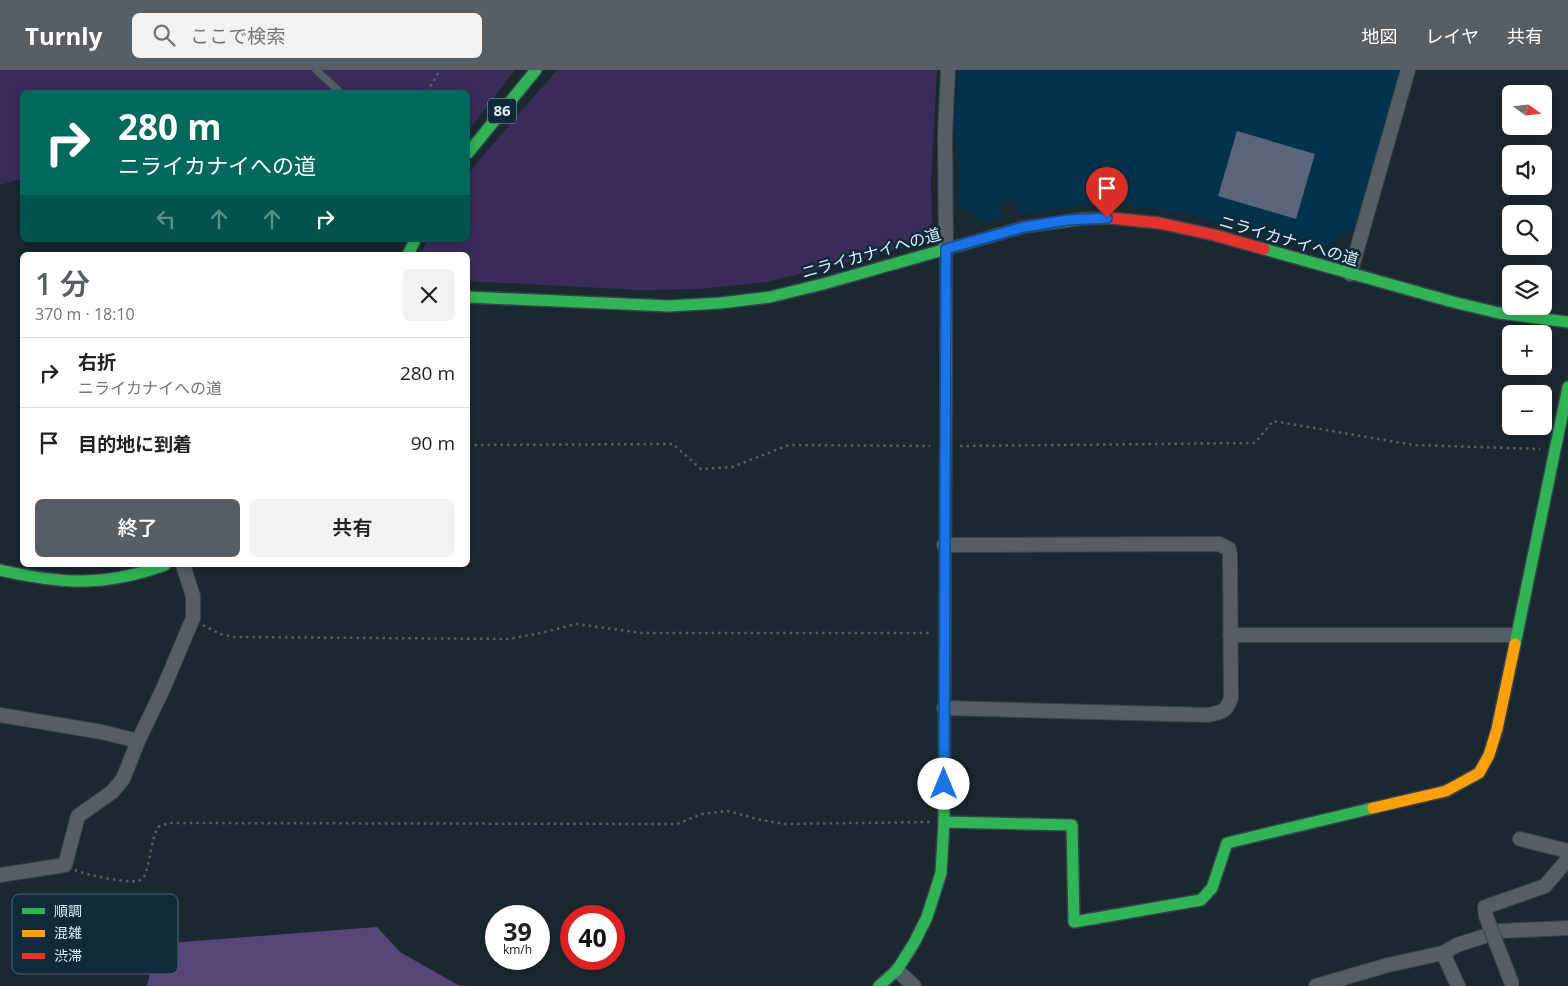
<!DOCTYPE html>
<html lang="ja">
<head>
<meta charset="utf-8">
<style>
  :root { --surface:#fff; --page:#f2f2f2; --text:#202124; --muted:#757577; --line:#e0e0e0; --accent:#575e64 }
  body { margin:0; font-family:"Open Sans","Noto Sans JP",sans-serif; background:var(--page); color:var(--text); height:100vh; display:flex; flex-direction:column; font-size:19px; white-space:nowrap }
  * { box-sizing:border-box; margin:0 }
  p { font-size:16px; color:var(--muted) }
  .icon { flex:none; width:28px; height:28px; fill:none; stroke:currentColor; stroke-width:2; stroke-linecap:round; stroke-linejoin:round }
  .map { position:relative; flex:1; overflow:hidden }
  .side { position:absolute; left:20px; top:182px; width:450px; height:315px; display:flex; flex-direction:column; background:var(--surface); border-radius:8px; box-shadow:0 2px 12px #0003 }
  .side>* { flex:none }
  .banner { position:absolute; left:20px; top:20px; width:450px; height:152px; border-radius:8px; box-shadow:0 2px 12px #0003; background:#00695c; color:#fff; overflow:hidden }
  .needle { width:32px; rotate:105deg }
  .buttons { position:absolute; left:1502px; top:15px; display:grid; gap:10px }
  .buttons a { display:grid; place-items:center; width:50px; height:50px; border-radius:8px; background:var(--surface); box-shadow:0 2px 12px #0003; font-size:25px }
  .speed { position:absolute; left:485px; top:835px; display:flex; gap:10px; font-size:25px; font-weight:700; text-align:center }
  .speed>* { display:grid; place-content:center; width:65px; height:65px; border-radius:50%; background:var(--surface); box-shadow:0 2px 12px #0003; line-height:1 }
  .speed small { font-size:12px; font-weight:400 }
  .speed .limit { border:8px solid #d22; background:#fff; color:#111 }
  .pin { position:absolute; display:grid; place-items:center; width:42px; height:42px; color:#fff; margin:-51px -21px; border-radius:50% 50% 50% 0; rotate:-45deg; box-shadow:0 0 5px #0007 }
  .pin .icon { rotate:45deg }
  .me { position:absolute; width:55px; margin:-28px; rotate:0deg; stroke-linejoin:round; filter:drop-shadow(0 0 4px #0008) }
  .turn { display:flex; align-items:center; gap:18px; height:105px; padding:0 15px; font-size:22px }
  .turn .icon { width:65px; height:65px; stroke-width:2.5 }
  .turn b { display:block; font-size:35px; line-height:42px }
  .lanes { display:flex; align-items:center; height:48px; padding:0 15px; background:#0003; justify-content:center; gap:25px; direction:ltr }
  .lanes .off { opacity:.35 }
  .round { display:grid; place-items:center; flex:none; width:52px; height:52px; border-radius:8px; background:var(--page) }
  .headline { display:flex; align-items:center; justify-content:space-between; height:85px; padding:0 15px }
  h1 { font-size:30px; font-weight:600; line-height:38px; color:var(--accent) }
  .action { display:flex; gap:10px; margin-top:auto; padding:10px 15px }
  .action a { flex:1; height:58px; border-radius:8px; background:var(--accent); color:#fff; font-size:20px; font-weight:600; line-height:58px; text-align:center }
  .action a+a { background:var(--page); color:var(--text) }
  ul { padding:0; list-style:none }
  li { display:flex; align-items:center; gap:15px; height:70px; padding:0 15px; border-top:1px solid var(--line) }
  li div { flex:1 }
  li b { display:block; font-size:19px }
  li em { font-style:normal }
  header { display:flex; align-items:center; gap:30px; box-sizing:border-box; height:70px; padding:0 25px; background:var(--accent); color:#fff }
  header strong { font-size:24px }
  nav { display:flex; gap:28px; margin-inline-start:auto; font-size:18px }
  .search { width:350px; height:45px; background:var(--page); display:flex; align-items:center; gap:12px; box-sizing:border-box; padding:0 18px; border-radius:8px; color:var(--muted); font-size:19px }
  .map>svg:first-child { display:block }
</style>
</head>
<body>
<header>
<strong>Turnly</strong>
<div class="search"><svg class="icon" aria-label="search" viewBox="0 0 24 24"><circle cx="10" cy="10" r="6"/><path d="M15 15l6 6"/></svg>ここで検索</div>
<nav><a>地図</a><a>レイヤ</a><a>共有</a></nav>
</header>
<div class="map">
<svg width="1568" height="916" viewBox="0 0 1568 916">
  <rect width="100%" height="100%" fill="#1a2830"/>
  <!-- built -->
  <path fill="#04324c" d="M959 0H1402L1356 158 1322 178 1280 169 1190 145 1127 135H1085L1018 144 1016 130 1000 132 1002 148 983 153 959 135V83L953 56Z"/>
  <!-- green -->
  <path fill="#3b2b5a" d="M0 0H515L468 61V22H22V109L0 115Z
    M557 0H937L931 112 932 153 918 173 826 198 766 212 701 219 639 220 468 211V185H420L427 170H468V103Z"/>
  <!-- forest -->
  <path fill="#564677" d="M377 857 400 882 458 915 466 916H147L157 874Z"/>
  <!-- building -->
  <path fill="#586677" d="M1237 61 1315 84 1296 149 1218 126Z"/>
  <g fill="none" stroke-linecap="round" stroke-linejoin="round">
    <defs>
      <path id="lane" d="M316 0 340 22"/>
      <path id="street" d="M946 179 945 65 948 0
        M1350 204 1408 0
        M1230 565H1516
        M944 638 1208 645C1222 642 1226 642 1231 628L1230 485 1229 479 1219 474 944 475
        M0 645 102 662 138 671
        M1520 769 1568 781
        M0 805 65 795 78 746 112 722 123 709 138 671 163 619 193 548V526L183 495
        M1490 857 1486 846 1485 837 1545 816 1568 789
        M1443 883 1458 916
        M897 900 914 916
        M1316 916 1388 895 1443 883 1457 875 1500 861 1568 858"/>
      <path id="fast" d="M468 83 536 0
        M1264 179 1453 232 1499 243 1568 252
        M408 185 415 170
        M468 227 669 236 720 233 770 227 823 214 1024 157 1082 149 1110 148
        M0 500C62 514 104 517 165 495
        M1515 574 1568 317
        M944 752 1072 755 1074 852 1201 830 1212 818 1227 773 1373 738
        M879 916 897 900 914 873 927 847 941 803 944 752 946 305"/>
      <path id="slow" d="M946 305V179
        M1373 738 1446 721 1479 703 1489 685 1497 659 1515 574"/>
      <path id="jam" d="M1110 148 1159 153 1214 165 1264 179"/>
    </defs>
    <!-- lane casing -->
    <use href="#lane" stroke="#37434a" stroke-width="9"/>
    <!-- street casing -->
    <use href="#street" stroke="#37434a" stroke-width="16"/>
    <!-- fast casing -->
    <use href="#fast" stroke="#37434a" stroke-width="14"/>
    <!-- slow casing -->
    <use href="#slow" stroke="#37434a" stroke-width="14"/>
    <!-- jam casing -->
    <use href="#jam" stroke="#37434a" stroke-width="14"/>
    <!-- path -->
    <path stroke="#565f65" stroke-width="2.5" stroke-dasharray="2.5 4" stroke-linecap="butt" d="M427 22 440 0
      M468 375 673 374 701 399 732 397 789 375 930 376
      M960 376 1255 373 1273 351 1414 375 1540 379
      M203 555 220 564 234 567 508 569 541 563 576 554 642 563H930
      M75 800C86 805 126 813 137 811 139 811 142 809 144 807 151 791 150 773 158 757L169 753 677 754 702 744 728 741 761 750 784 754 930 752"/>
    <!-- lane -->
    <use href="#lane" stroke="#565e65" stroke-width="7"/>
    <!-- street -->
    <use href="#street" stroke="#565e65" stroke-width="14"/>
    <!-- fast -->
    <use href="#fast" stroke="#30b455" stroke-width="11"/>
    <!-- slow -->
    <use href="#slow" stroke="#ff9f0a" stroke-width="11"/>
    <!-- jam -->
    <use href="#jam" stroke="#e5322d" stroke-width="11"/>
    <defs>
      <path id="street-bridge" d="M1490 857 1512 914"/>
    </defs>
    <!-- street-bridge casing -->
    <use href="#street-bridge" stroke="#37434a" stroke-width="16" stroke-linecap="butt"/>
    <!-- street-bridge -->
    <use href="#street-bridge" stroke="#565e65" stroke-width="14"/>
  </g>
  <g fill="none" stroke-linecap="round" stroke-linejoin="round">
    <defs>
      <path id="route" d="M944 714 946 179 1024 157 1068 150 1107 148"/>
    </defs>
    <!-- route casing -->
    <use href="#route" stroke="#114b97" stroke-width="12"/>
    <!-- route -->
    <use href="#route" stroke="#1a73e8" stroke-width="9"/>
  </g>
  <g text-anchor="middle" stroke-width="5" stroke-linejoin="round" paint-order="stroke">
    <!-- shield labels -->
    <rect fill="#102a3a" stroke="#a1b3c0" stroke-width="1" x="488" y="28.5" width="28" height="25" rx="4"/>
    <g font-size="15" font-weight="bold" fill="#dfeef9">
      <text x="502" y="46">86</text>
    </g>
    <!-- street labels -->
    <g font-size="16" fill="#dfeef9" stroke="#102a3a">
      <text transform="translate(1289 170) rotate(16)" y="6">ニライカナイへの道</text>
      <text transform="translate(871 183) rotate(-16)" y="6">ニライカナイへの道</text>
    </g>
  </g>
  <!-- legend -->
  <rect x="12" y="824" width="166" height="80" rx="8" fill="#102a3a" stroke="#4e6573" stroke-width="1"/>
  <rect x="22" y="838" width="23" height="6" fill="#30b455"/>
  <rect x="22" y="860" width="23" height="7" fill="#ff9f0a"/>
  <rect x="22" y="883" width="23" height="6" fill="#e5322d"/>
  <g font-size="14" fill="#dfeef9">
    <text x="54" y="846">順調</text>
    <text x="54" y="868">混雑</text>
    <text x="54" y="891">渋滞</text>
  </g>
</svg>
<div class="buttons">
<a><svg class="needle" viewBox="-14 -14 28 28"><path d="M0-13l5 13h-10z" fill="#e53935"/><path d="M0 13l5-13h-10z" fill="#757577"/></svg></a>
<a><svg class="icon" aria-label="sound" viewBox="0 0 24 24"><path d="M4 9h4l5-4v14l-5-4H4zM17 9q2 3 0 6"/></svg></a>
<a><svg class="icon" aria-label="search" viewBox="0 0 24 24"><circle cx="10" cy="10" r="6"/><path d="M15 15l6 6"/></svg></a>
<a><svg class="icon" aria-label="layers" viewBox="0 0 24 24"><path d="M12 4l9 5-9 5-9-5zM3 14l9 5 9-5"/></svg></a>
<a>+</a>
<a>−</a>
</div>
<div class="speed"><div>39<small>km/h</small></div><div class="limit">40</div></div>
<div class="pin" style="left:1107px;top:148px;background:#d93025"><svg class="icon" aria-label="arrive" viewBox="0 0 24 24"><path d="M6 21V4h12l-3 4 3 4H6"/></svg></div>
<svg class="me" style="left:944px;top:714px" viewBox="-20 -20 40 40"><circle r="19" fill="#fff"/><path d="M0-13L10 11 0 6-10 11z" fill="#1a73e8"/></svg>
<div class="banner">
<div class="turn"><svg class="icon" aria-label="right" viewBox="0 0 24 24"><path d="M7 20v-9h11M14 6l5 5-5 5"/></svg><div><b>280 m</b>ニライカナイへの道</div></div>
<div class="lanes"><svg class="icon off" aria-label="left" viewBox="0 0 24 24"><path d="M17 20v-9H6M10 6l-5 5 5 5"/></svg><svg class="icon off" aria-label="ahead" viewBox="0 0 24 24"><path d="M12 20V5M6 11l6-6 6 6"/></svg><svg class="icon off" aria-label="ahead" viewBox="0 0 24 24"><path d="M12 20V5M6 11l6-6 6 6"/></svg><svg class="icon" aria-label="right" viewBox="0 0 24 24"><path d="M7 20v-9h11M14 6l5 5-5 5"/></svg></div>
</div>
<section class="side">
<div class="headline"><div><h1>1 分</h1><p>370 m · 18:10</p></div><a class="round"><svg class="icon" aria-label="close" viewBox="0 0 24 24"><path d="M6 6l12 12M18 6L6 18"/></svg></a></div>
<ul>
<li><svg class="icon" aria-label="right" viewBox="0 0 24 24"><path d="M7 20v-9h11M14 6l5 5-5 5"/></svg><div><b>右折</b><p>ニライカナイへの道</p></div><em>280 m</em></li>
<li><svg class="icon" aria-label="arrive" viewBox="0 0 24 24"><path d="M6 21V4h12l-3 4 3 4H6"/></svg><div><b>目的地に到着</b></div><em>90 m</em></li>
</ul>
<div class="action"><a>終了</a><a>共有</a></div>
</section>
</div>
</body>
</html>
